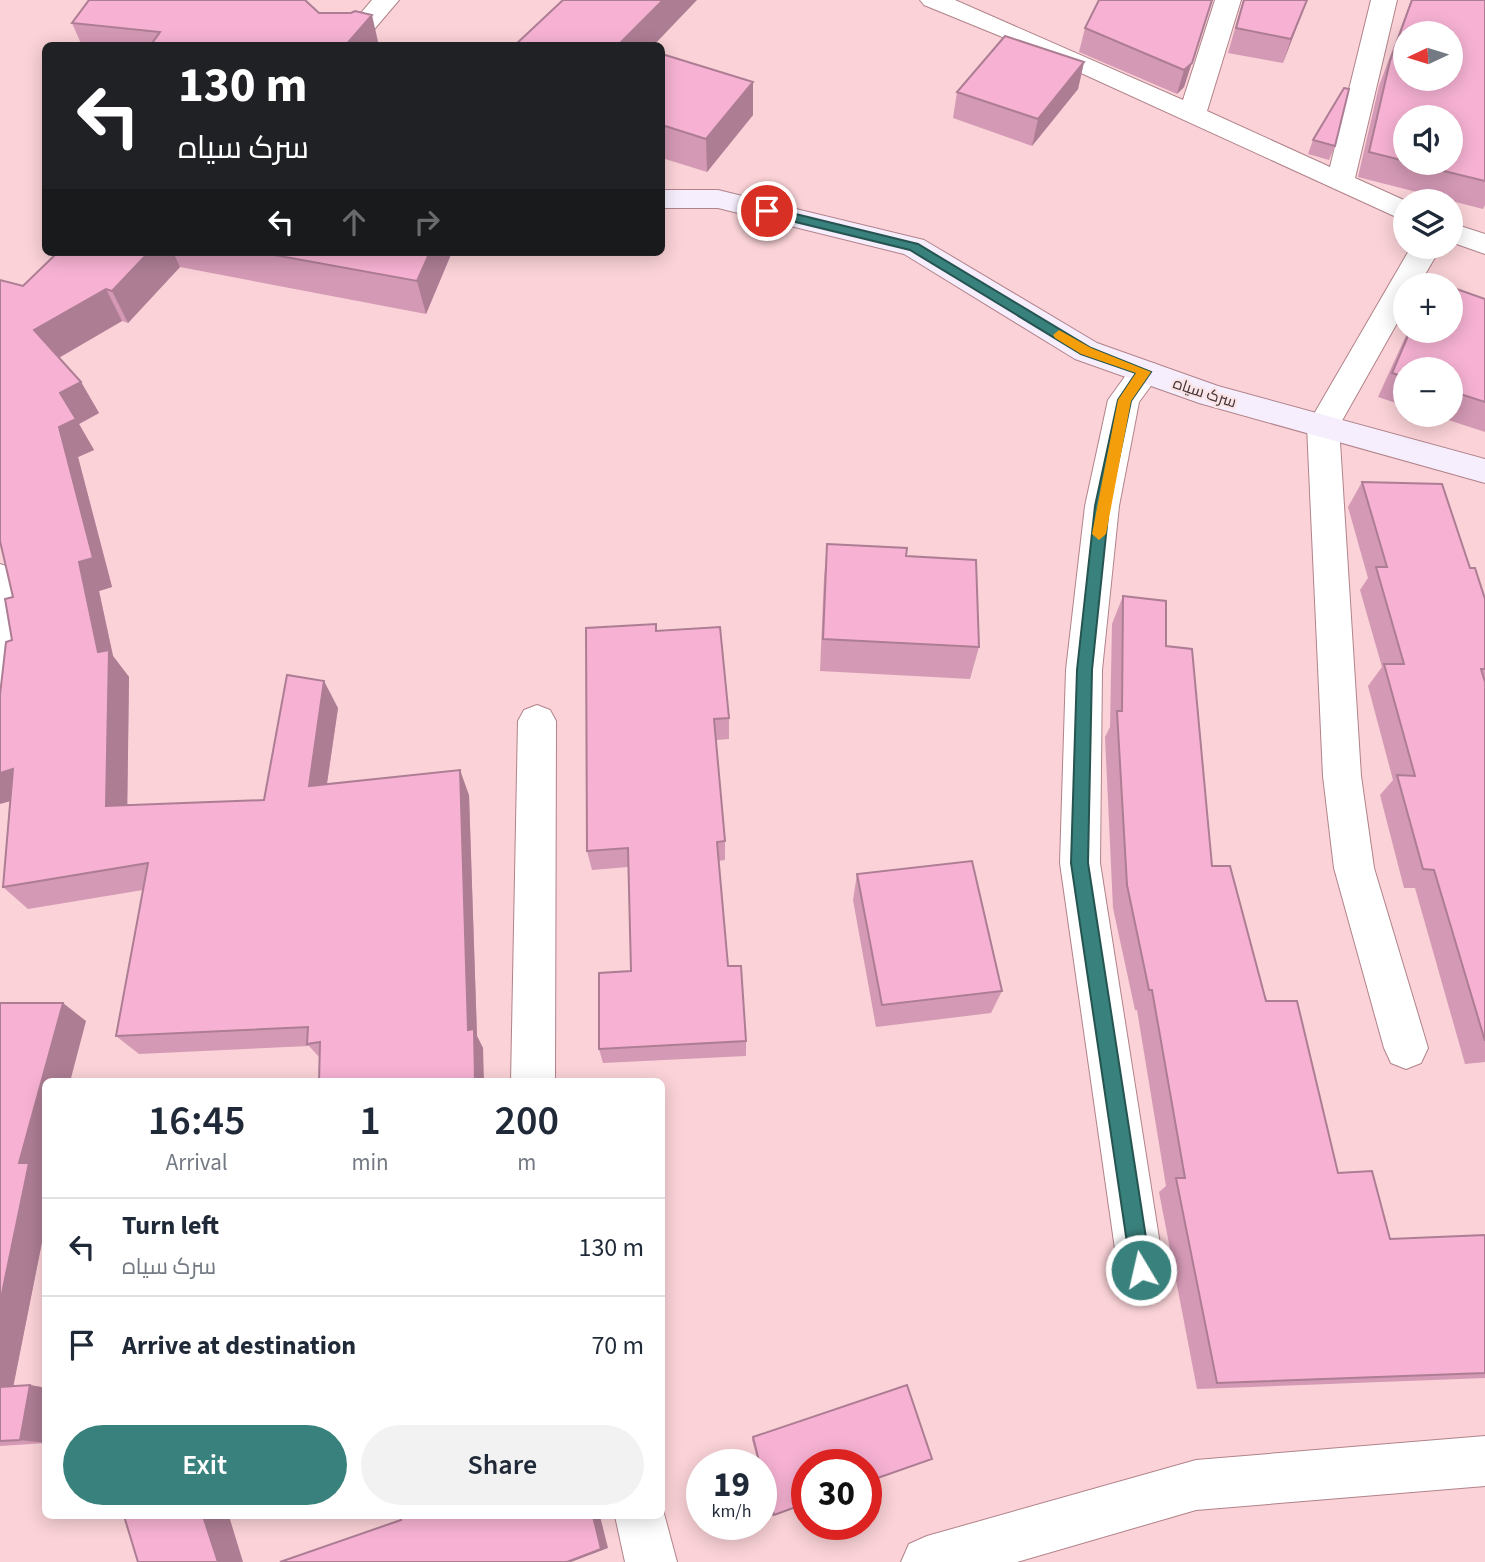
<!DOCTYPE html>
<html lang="en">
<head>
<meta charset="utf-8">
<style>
  :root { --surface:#fff; --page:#f2f2f3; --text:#1f2937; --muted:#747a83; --line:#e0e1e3; --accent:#39817c }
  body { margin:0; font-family:"Source Sans 3",Cairo,sans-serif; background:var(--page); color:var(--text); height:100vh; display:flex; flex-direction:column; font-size:26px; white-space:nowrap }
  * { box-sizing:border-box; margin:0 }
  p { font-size:23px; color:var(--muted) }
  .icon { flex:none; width:38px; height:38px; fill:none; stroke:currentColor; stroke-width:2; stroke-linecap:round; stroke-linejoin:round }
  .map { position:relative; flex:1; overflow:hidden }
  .sheet { position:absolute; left:42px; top:1078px; width:623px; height:441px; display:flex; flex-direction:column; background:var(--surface); border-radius:10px; box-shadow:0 4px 18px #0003 }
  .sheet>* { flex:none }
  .hud { position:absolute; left:42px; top:42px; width:623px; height:214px; border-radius:10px; box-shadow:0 4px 18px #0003; background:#202124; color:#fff; overflow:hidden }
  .needle { width:46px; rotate:266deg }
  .tools { position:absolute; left:1393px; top:21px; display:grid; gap:14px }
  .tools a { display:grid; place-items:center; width:70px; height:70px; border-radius:50%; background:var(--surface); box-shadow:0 4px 18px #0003; font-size:35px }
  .speed { position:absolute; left:686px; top:1449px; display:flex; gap:14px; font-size:35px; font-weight:700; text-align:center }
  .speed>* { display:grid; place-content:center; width:91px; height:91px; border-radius:50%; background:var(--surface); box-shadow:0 4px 18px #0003; line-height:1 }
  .speed small { font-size:18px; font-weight:400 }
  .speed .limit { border:10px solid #d22; background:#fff; color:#111 }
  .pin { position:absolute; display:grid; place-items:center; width:60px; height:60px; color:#fff; margin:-30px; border:4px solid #fff; border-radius:50%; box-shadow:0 2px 7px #0007 }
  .me { position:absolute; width:77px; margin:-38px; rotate:351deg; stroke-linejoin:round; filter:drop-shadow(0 0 5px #0008) }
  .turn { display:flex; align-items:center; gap:24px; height:147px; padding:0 21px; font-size:32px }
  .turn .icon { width:91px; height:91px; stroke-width:2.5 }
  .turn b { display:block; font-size:49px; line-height:60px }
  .lanes { display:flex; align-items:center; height:66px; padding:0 21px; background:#0003; justify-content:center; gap:35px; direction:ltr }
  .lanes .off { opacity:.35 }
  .eta { display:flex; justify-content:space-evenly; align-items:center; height:119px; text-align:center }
  .eta b { font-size:42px; font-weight:600; line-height:49px }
  .action { display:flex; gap:14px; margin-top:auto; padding:14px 21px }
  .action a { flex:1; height:80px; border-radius:42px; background:var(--accent); color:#fff; font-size:28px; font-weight:600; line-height:80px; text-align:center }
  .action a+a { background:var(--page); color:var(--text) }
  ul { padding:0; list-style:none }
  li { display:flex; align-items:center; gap:21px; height:98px; padding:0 21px; border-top:2px solid var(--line) }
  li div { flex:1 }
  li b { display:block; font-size:26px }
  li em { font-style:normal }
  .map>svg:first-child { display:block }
</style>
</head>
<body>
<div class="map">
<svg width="1485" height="1562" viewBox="0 0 1485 1562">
  <rect width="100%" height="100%" fill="#fad2d7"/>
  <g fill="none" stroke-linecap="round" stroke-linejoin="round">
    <defs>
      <path id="street" d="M372 0H399L360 46H333Z
        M920 0H955L1183 100 1215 0H1241L1207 111 1330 167 1371 0H1397L1355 178 1406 201 1405 221 1000 36 924 5Z
        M1451 223 1485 234V254L1451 242Z
        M1411 247H1441L1419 285H1405V309L1339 426 1361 776 1374 868 1428 1048 1421 1063 1406 1069 1391 1063 1384 1048 1334 868 1323 776 1307 426Z
        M1145 361 1156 364 1161 372 1139 402 1119 506 1102 670 1100 863 1164 1270 1158 1287 1141 1293 1124 1287 1118 1270 1060 863 1066 670 1085 506 1108 400 1134 364Z
        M0 564 12 568 18 578 28 651 19 740 13 751 0 756Z
        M537 705 550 710 556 721 555 1082H511L518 721 524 710Z
        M1485 1436V1486L1196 1510 1017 1562H901L909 1544 927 1536 1196 1460Z
        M662 1506 677 1562H625L615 1516H662Z"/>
      <path id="secondary" d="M662 190H718L924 240 1097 343 1218 386 1485 459V483L1199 403 1075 359 904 254 718 208H662Z"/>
    </defs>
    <!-- street casing -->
    <use href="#street" stroke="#b1838a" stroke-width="2"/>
    <!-- secondary casing -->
    <use href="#secondary" stroke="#b1838a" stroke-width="2"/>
    <!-- street -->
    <use href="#street" fill="#fff" fill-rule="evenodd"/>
    <!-- secondary -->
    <use href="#secondary" fill="#f6eefd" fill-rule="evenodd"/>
  </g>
  <!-- wall -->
  <path fill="#d499b5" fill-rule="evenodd" d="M1212 0 1184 87 1177 94 1079 52 1085 28Z
    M1243 0H1307L1283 63 1228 53Z
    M1411 0H1485V205L1483 209 1358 177 1379 86ZM1405 117 1451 163H1405Z
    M319 13 379 46H82L72 23Z
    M662 54 753 82V115L707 172 662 158Z
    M1084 62 1078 89 1032 146 953 118 957 92Z
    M1313 140 1335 146 1329 160 1308 154Z
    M58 252H452L426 314 180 267 128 323 122 321 59 358 81 382 99 413 79 424 94 450 78 457 112 587 99 591 113 656 129 677 127 805 264 800 338 708 327 784 469 795 477 1036 483 1048 320 1058 309 1046 139 1054 116 1036 143 890 28 909 3 887 11 801 13 597Z
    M1485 299V432L1433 415H1451V369H1405V406L1378 397 1408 331H1451Z
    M1362 482 1470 568 1485 599V1062L1465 1064 1415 888H1404L1380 795 1393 780 1368 686 1382 667 1360 590 1368 578 1348 507Z
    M827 544 906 556 979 647 970 679 820 671 824 578Z
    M1123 596 1166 646 1212 866 1338 1173 1390 1239 1485 1235V1378L1197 1389 1159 1192 1166 1186 1137 1010H1135L1113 908 1105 737 1110 727 1112 624Z
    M656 631 729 718V739L716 740 725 841V860L718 861 728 966 746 1041V1056L603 1063 599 1049 631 971 628 867 592 870 587 851Z
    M857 874 1002 991 991 1013 876 1027 853 900Z
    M0 1003 86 1021 46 1082V1222L13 1386 30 1385 46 1388V1443L0 1446Z
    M753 1437 807 1503 772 1516 761 1474V1465H759L752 1440Z"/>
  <!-- shaded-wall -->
  <path fill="#ad7d94" d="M663 0H697L653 46H621V42Z
    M1212 0 1184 87 1177 94 1184 70Z
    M1307 0 1283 63 1291 39Z
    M372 15 379 46H345Z
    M1084 62 1078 89 1032 146 1038 119Z
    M753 82V115L707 172 706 139Z
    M149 252H173L180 267 128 323 112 291Z
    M430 252H452L426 314 417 281Z
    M106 289 122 321 53 361 34 330Z
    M81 382 99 413 79 424 94 450 78 457 112 587 99 591 113 656 129 677 127 830 106 806 98 652 79 562 59 427 60 393Z
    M324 681 338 708 323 810 309 786Z
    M13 769 37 794 0 804V773Z
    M460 770 469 795 477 1036 483 1048 484 1082H475L468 1030Z
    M63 1003 86 1021 70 1082H46V1222L12 1393 0 1391V1303L19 1163Z
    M30 1385 46 1388V1443L20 1440Z
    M203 1516H229L243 1562H218Z
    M593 1516H600L608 1548 571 1562H567Z"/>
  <!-- building -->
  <path fill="#f7b2d3" stroke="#ad7d94" stroke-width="2" fill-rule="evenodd" d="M89 0H305L319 13H351L355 11 372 15 345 46H150L160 32 72 23Z
    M563 0H663L621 42 633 46H514Z
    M1099 0H1212L1192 63 1184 70 1085 28Z
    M1244 0H1307L1291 39 1236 28Z
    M1412 0H1485V181L1411 163H1451V117H1405V161L1369 152 1390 61ZM1405 33H1451V79H1405Z
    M1005 36 1084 62 1038 119 957 92Z
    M662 54 753 82 706 139 662 125Z
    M1344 88 1349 89 1335 146 1313 140Z
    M58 252H149L112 291 106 289 34 330 81 382 60 393 76 419 59 427 93 558 79 562 98 652 109 650 106 806 264 800 287 675 324 681 309 786 460 770 468 1030 474 1029 475 1082H319L320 1042 307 1044 308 1027 116 1036 148 863 3 887 13 769 0 773V695L6 642 12 640 5 599 13 597 0 541V280L23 286Z
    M258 252H430L417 281Z
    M1432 281 1444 285H1431Z
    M1451 287 1485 299V402L1451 391V369H1405V377L1392 373 1410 331H1451Z
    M1362 482 1442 484 1470 568H1475L1485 599V669H1481L1485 682V1041L1434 870 1423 869 1397 775 1415 776 1384 664H1404L1376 567H1387Z
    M827 544 907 548 906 556 976 560 979 647 823 639Z
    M1123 596 1166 601V646L1192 649 1212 866H1230L1266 1001H1297L1338 1173 1372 1171 1390 1239 1485 1235V1373L1217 1383 1176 1178H1185L1152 990H1149L1127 885 1117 711H1122Z
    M656 624V631L720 627 729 718 714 719 725 841 717 842 728 966H741L746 1041 599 1049V973L631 971 628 848 587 851 586 628Z
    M972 861 1002 991 882 1005 857 874Z
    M0 1003H63L19 1163H29L0 1303Z
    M30 1385 20 1440 0 1441V1387Z
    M907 1385 932 1459 866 1482V1465H807V1503L774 1515 761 1469V1465H760L753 1437Z
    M124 1516H203L218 1562H138Z
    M400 1516H593L601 1549 567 1562H280L401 1520Z"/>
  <!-- route -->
  <path fill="#39817c" stroke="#255451" stroke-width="2" d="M767 207 918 244 1091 348 1151 372 1131 401 1109 506 1092 670 1088 863 1151 1270 1148 1277 1141 1279 1134 1277 1131 1270 1071 863 1077 670 1095 506 1118 400 1136 373 1081 354 910 250 763 214 761 211Z"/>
  <!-- slow -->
  <path fill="#f59e0b" d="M1059 330 1091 348 1151 372 1131 401 1106 534 1099 540 1092 534 1118 400 1136 373 1081 354 1055 338 1053 335Z"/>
  <g text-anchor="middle" stroke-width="5" stroke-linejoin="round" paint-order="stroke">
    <!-- far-street labels -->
    <g font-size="16" fill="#453234" stroke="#f9e5e7">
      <text transform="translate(1205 392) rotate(18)" y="6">سرک سیاه</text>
    </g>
  </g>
</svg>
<div class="tools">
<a><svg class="needle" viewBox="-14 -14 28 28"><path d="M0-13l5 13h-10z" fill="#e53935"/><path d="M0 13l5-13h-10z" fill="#747a83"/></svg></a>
<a><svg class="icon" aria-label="sound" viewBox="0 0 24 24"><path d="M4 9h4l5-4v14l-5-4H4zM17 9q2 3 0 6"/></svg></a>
<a><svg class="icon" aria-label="layers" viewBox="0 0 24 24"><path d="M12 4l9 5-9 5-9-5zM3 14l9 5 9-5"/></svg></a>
<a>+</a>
<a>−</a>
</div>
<div class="speed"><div>19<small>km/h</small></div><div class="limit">30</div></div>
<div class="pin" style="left:767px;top:211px;background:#d93025"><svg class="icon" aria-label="arrive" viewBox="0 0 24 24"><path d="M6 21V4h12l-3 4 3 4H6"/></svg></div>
<svg class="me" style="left:1141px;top:1270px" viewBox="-20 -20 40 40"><circle r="17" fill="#39817c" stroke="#fff" stroke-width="3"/><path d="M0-11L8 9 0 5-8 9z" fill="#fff"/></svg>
<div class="hud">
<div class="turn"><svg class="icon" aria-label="left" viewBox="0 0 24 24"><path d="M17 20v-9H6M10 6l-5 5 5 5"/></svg><div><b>130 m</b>سرک سیاه</div></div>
<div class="lanes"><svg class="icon" aria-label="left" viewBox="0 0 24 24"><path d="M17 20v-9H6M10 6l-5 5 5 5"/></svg><svg class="icon off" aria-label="ahead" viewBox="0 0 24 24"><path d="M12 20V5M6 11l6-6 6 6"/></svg><svg class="icon off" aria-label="right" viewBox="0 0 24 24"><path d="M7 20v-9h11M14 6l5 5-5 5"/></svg></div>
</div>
<section class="sheet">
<div class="eta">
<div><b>16:45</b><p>Arrival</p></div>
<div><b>1</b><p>min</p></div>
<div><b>200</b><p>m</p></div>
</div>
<ul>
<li><svg class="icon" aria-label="left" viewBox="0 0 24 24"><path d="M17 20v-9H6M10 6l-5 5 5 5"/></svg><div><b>Turn left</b><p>سرک سیاه</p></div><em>130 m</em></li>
<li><svg class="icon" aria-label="arrive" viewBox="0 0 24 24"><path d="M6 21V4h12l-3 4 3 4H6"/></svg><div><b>Arrive at destination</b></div><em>70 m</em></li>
</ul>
<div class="action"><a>Exit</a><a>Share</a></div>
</section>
</div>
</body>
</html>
